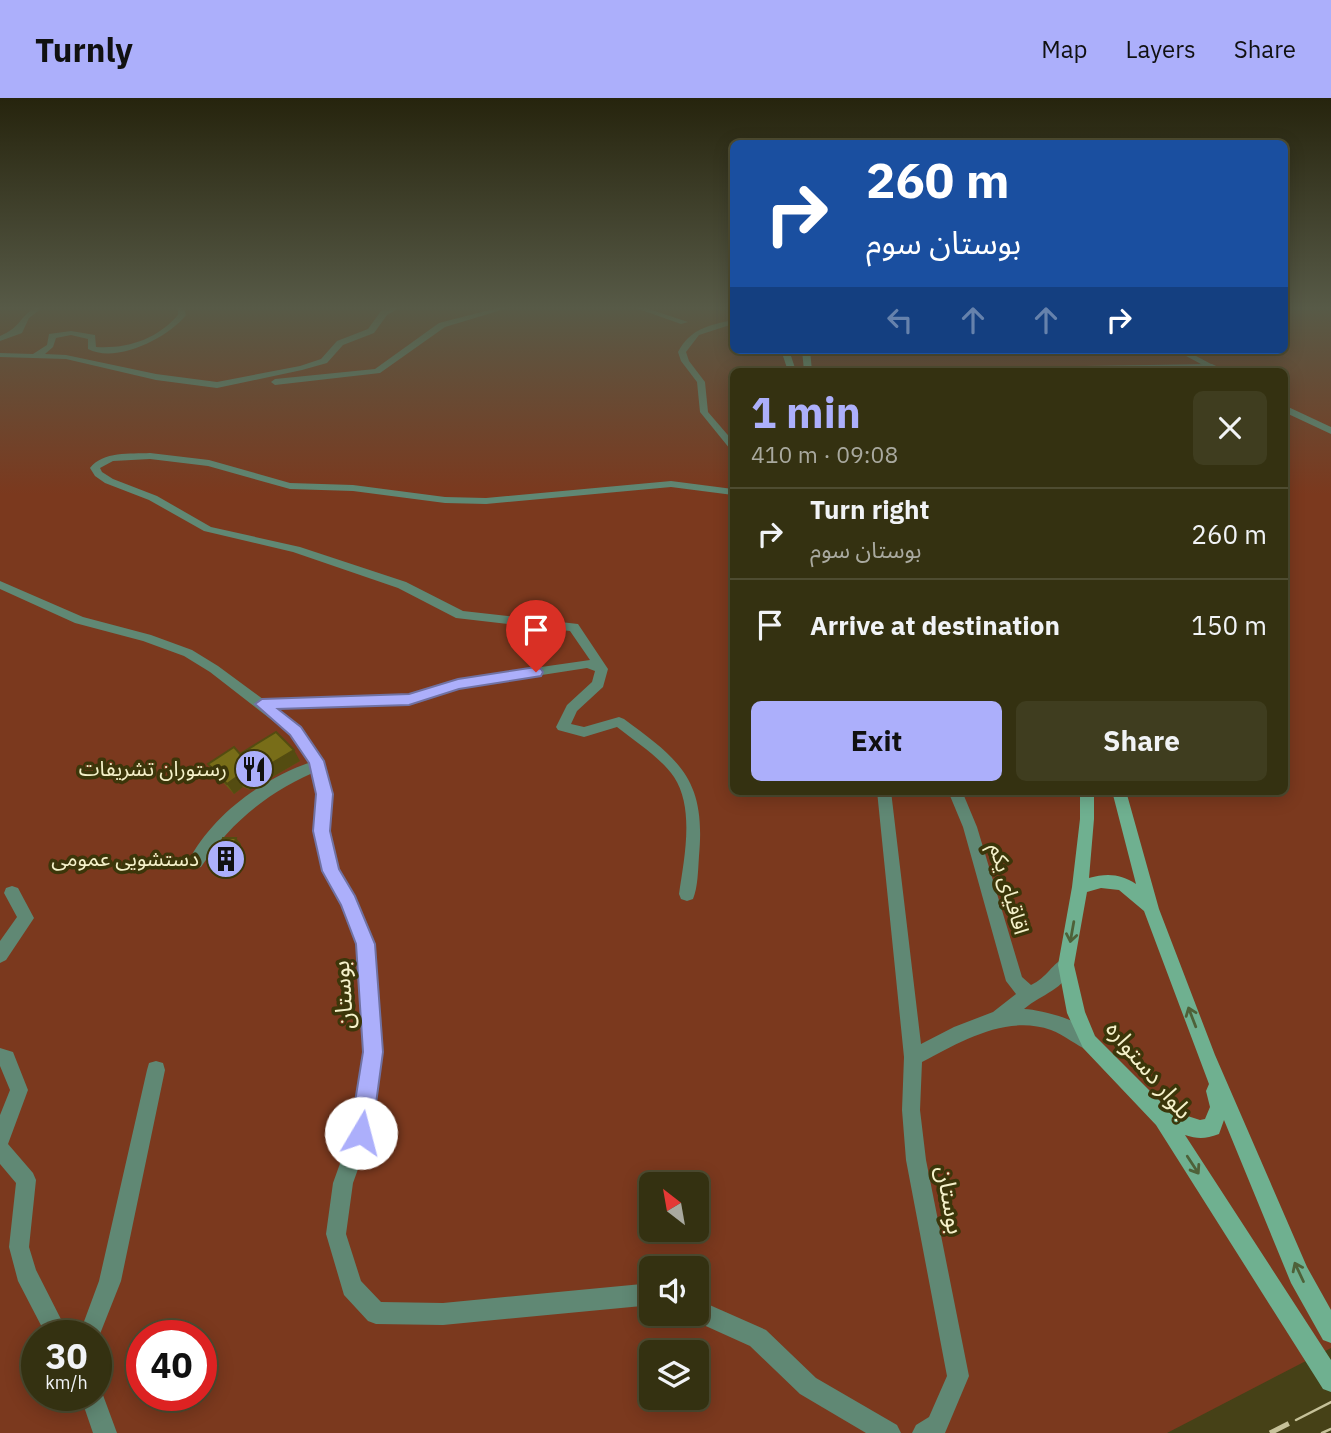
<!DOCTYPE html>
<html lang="en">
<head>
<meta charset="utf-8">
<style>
  :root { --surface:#343111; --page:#3f3d1f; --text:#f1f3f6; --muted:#a9a99f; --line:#4e4c31; --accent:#acaffb }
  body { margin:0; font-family:"IBM Plex Sans","Noto Sans Arabic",sans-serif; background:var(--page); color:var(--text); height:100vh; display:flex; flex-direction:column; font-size:26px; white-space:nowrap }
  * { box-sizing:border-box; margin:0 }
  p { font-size:23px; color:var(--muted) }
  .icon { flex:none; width:38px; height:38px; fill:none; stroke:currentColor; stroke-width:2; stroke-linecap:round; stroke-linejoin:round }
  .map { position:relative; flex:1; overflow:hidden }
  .sheet { position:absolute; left:730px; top:270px; width:558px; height:427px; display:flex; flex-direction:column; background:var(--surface); border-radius:10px; box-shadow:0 4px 18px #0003,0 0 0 2px var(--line) }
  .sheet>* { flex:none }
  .banner { position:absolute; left:730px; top:42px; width:558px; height:214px; border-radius:10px; box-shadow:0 4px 18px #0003,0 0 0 2px var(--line); background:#1a4fa0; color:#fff; overflow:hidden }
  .needle { width:46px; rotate:329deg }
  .controls { position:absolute; left:639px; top:1074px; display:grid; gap:14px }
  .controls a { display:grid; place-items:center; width:70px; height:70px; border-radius:10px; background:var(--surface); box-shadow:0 4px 18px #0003,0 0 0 2px var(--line); font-size:35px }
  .speed { position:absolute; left:21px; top:1222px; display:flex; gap:14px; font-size:35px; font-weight:700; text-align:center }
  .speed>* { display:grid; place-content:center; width:91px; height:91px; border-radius:50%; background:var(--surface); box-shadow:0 4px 18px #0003,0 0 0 2px var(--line); line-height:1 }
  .speed small { font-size:18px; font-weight:400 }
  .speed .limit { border:10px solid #d22; background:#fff; color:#111 }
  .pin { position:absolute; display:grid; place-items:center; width:60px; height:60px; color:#fff; margin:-72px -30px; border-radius:50% 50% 50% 0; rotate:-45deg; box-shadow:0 0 7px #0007 }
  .pin .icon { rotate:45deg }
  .me { position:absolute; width:77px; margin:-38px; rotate:8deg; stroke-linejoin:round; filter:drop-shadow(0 0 5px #0008) }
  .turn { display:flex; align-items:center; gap:24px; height:147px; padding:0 21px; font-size:32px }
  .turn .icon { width:91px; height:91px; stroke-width:2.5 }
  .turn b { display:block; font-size:49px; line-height:60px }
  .lanes { display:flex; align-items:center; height:66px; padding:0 21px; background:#0003; justify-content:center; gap:35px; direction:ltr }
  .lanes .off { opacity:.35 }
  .round { display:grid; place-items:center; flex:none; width:74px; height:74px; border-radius:10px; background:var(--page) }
  .overview { display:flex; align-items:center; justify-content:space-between; height:119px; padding:0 21px }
  h1 { font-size:42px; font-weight:700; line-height:52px; color:var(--accent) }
  .action { display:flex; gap:14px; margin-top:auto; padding:14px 21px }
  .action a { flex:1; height:80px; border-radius:10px; background:var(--accent); color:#111; font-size:28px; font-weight:700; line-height:80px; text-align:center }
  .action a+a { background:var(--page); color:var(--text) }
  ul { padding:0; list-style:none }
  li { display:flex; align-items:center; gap:21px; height:91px; padding:0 21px; border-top:2px solid var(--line) }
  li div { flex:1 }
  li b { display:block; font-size:26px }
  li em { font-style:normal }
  header { display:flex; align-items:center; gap:42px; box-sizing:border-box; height:98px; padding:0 35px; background:var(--accent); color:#111 }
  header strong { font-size:33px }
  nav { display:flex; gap:38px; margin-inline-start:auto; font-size:24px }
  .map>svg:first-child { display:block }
</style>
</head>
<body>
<header>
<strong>Turnly</strong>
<nav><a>Map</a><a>Layers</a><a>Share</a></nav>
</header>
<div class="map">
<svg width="1331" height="1335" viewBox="0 0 1331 1335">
  <rect width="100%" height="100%" fill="#464117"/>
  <!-- green -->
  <path fill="#7b391e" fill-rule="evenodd" d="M0 210H733V252H1284L1285 210H1331V1250L1167 1335H0ZM733 273H1284V693H733ZM651 1087H696V1132H651ZM651 1171H696V1216H651ZM37 1237H96V1297H37ZM142 1237H201V1297H142ZM651 1255H696V1300H651Z"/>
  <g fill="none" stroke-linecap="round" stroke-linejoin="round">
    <!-- minor -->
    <path fill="#608874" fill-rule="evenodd" d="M34 210H42L29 220 22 235 0 243V238C21 229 17 222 34 210Z
      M178 210H184L186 217C168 240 116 266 88 251V241L71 237 56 240 53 249 45 256 66 257 156 276 217 284 300 268 321 261 337 243 368 231 381 213 390 210H399L387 217 374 235 343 247 327 265 302 272 217 290 156 282 66 261 0 259V255L33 256 47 247 49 236 71 233 95 237 96 249C128 251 157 241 178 217Z
      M497 210H508L445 229 380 275 275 287 271 284 275 281 375 271 439 225Z
      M636 210H646L688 224 681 226Z
      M1212 266 1216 268 1215 270 1084 272 1080 270 1084 268Z
      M150 355 209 362 290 385 353 387 445 399 486 400 671 383 733 391V397L671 389 486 406 445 405 353 393 290 391 208 368 150 361 113 363 100 370 102 374 113 381 157 398 211 429 300 449 406 484 463 513 578 526 608 571 603 589 577 613 571 626 584 629 619 619 624 621C680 662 706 682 699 758 698 772 698 789 693 801L687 803 681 801 679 796C684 761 695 711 674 679 660 659 636 644 617 629L584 639 558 632 556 629 567 607 592 584 595 573 587 570 459 590 409 606 262 611 255 606 262 601 409 596 458 581 590 562 570 533 456 520 398 490 293 454 204 433 149 402 105 385 95 378 90 370C103 353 130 356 150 355Z
      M317 662 322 663 324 667 322 671C271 692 232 722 201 769L196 770 191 769 188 764C213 715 266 678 317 662Z
      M12 788 18 790 34 820 6 862 0 865V843L17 819 4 795 6 790Z
      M0 950 13 954 28 992 8 1046 33 1075 36 1082 29 1149 36 1172 69 1237H46L18 1183 9 1149 16 1085 0 1066V1017L10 992 0 968Z
      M156 963 163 965 165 972 121 1183 96 1246V1237H79L99 1183 147 972 149 965Z
      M96 1287 100 1289 117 1335H93L80 1297H96Z"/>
    <!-- tertiary -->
    <path fill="#608874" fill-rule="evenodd" d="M733 222V226L699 237 686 254 689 263 705 284 708 314 733 343V352L730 351 700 314 697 284 681 263 678 254C690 231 709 227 733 222Z
      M1175 252H1185L1224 273H1214Z
      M1284 307 1331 329V336L1284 314Z
      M0 483 83 519 151 537 192 552 218 568 301 629 323 663 331 696 328 732 338 772 355 799 374 846 382 954 371 1035 353 1085 346 1136 361 1183 381 1204 443 1205 642 1186 651 1188V1210L642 1208 443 1227 376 1226 368 1223 344 1197 326 1136 333 1085 351 1035 364 954 358 846 342 807 323 773 314 732 317 696 309 664 291 637 210 574 184 558 143 543 75 525 0 491Z
      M877 693H891L921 946 954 929 993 914 1016 896 1006 883 963 729 948 693H962L977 729 1022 879 1031 887C1047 880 1052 865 1066 859L1072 861 1074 867C1063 893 1043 895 1024 911 1044 912 1090 924 1098 944L1095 950 1089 953C1076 947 1064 937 1051 932 1006 916 960 944 922 964L920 1012 926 1062 969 1278 945 1335H912L916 1327 929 1319 947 1278 906 1062 902 1012 904 959Z
      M696 1201 766 1232 816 1280 897 1327 901 1335H866L800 1296 750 1248 688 1220 687 1216H696Z"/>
    <!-- secondary -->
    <path fill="#6fb090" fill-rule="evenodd" d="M781 252H789L796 273H788Z
      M802 252H810L812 273H804Z
      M1080 693H1094V721L1089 780C1107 775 1121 776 1136 786L1112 693H1126L1159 811 1215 957 1307 1169 1331 1212V1245L1323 1242 1291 1185 1224 1022 1219 1036C1205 1041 1198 1041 1185 1037L1331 1262V1294L1323 1291 1156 1027 1083 950 1067 915 1058 867 1072 789 1080 721ZM1101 790 1119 792 1144 813 1209 986 1206 993 1210 1009 1205 1021 1200 1022 1169 1012 1095 938 1085 914 1074 867 1087 794Z"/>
    <!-- tram -->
    <path stroke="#c6c199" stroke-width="2.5" d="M1296 1322 1331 1304
      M1322 1335 1331 1331"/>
    <!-- rail -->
    <path stroke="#c6c199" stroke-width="5" stroke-dasharray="21 10" stroke-linecap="butt" d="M1270 1335 1296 1322"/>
  </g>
  <!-- wall -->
  <path fill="#675e15" d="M240 656 300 663 250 692 243 689 234 696 215 676 208 666Z
    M241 746 233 773H220L216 766Z"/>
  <!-- shaded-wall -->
  <path fill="#544c11" d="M294 652 300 663 250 692 244 682Z
    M237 679 243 689 234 696 227 686Z
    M236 740 241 746 233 773 228 766Z"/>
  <!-- building -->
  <path fill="#786d18" stroke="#544c11" stroke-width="2" d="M276 634 294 652 244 682 237 679 227 686 208 666 234 649 240 656Z
    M223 740H236L228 766H216L209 757 211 752 221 746Z"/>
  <!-- one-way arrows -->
  <defs><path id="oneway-shaft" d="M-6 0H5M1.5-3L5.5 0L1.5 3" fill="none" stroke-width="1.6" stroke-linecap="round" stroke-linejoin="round" transform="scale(1.75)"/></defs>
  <g stroke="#4e6139">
    <use href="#oneway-shaft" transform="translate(1072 834) rotate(100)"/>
    <use href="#oneway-shaft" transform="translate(1192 919) rotate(-111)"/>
    <use href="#oneway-shaft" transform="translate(1193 1067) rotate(57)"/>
    <use href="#oneway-shaft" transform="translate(1299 1174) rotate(-115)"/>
  </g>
  <!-- sky -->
  <linearGradient id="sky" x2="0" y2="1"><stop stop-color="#26240d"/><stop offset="0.53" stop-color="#575a47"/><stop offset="1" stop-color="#575a47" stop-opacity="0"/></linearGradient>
  <rect width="1331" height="396" fill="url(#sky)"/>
  <!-- route -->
  <path fill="#acaffb" stroke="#7072a3" stroke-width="2" d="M536 569 541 571 543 574 541 578 459 591 409 607 278 611 301 629 324 663 333 696 330 733 339 771 355 798 375 846 383 954 372 1035 369 1043 361 1046 354 1043 350 1035 363 954 356 846 341 807 322 773 313 733 316 696 309 665 290 637 255 606 262 601 409 596 458 581Z"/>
  <!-- icons -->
  <defs>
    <symbol id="restaurant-disc" viewBox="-11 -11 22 22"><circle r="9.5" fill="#acaffb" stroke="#3c360a"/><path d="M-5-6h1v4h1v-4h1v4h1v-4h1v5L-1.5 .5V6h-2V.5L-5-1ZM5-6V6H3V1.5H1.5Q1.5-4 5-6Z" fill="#111"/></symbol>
    <symbol id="building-disc" viewBox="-11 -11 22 22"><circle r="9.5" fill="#acaffb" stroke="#3c360a"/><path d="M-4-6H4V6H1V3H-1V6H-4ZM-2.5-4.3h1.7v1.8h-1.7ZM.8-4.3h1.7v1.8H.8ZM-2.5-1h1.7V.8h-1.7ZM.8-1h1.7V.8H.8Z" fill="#111"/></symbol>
  </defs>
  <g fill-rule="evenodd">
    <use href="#restaurant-disc" x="232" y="649" width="44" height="44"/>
    <use href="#building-disc" x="204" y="739" width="44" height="44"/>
  </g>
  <g text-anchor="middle" stroke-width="7" stroke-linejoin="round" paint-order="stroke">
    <!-- poi labels -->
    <g font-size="21" fill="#f5f1ca" stroke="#3c360a" text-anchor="end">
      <text x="227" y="678">رستوران تشریفات</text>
      <text x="199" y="768">دستشویی عمومی</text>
    </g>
    <!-- street labels -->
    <g font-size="21" fill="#f5f1ca" stroke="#3c360a">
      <text transform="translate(1009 791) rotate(74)" y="7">اقاقیای یکم</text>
    </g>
    <!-- near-street labels -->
    <g font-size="24" fill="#f5f1ca" stroke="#3c360a">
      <text transform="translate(343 897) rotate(-94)" y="8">بوستان</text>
      <text transform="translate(1149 972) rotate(50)" y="8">بلوار دستواره</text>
      <text transform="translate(950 1102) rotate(80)" y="8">بوستان</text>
    </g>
  </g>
</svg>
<div class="controls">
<a><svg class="needle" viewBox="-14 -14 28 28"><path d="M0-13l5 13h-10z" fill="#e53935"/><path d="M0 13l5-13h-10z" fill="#a9a99f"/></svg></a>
<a><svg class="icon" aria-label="sound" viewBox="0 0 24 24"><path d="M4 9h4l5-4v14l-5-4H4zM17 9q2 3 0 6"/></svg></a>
<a><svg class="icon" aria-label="layers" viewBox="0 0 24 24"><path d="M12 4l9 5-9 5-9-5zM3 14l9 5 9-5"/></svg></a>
</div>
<div class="speed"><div>30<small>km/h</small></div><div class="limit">40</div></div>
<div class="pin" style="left:536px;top:574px;background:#d93025"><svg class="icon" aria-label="arrive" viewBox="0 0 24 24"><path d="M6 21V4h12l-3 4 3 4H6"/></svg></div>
<svg class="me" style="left:361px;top:1035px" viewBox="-20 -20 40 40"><circle r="19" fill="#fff"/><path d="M0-13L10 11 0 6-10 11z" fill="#acaffb"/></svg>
<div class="banner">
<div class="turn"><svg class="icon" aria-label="right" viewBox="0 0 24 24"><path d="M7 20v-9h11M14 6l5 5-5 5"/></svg><div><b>260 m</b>بوستان سوم</div></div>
<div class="lanes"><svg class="icon off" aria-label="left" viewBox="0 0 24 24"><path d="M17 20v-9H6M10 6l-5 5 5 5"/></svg><svg class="icon off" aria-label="ahead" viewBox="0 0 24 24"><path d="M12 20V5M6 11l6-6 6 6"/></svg><svg class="icon off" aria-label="ahead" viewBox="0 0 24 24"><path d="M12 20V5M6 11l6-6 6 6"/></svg><svg class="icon" aria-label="right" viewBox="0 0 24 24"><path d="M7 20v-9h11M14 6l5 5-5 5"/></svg></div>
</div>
<section class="sheet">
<div class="overview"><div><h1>1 min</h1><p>410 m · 09:08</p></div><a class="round"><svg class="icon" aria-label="close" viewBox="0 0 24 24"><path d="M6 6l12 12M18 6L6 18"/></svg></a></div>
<ul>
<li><svg class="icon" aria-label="right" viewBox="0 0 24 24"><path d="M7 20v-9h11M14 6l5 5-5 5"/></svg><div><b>Turn right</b><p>بوستان سوم</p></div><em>260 m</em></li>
<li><svg class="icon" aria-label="arrive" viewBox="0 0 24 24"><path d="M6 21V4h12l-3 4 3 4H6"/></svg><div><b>Arrive at destination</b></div><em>150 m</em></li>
</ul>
<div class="action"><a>Exit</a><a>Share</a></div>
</section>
</div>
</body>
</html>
